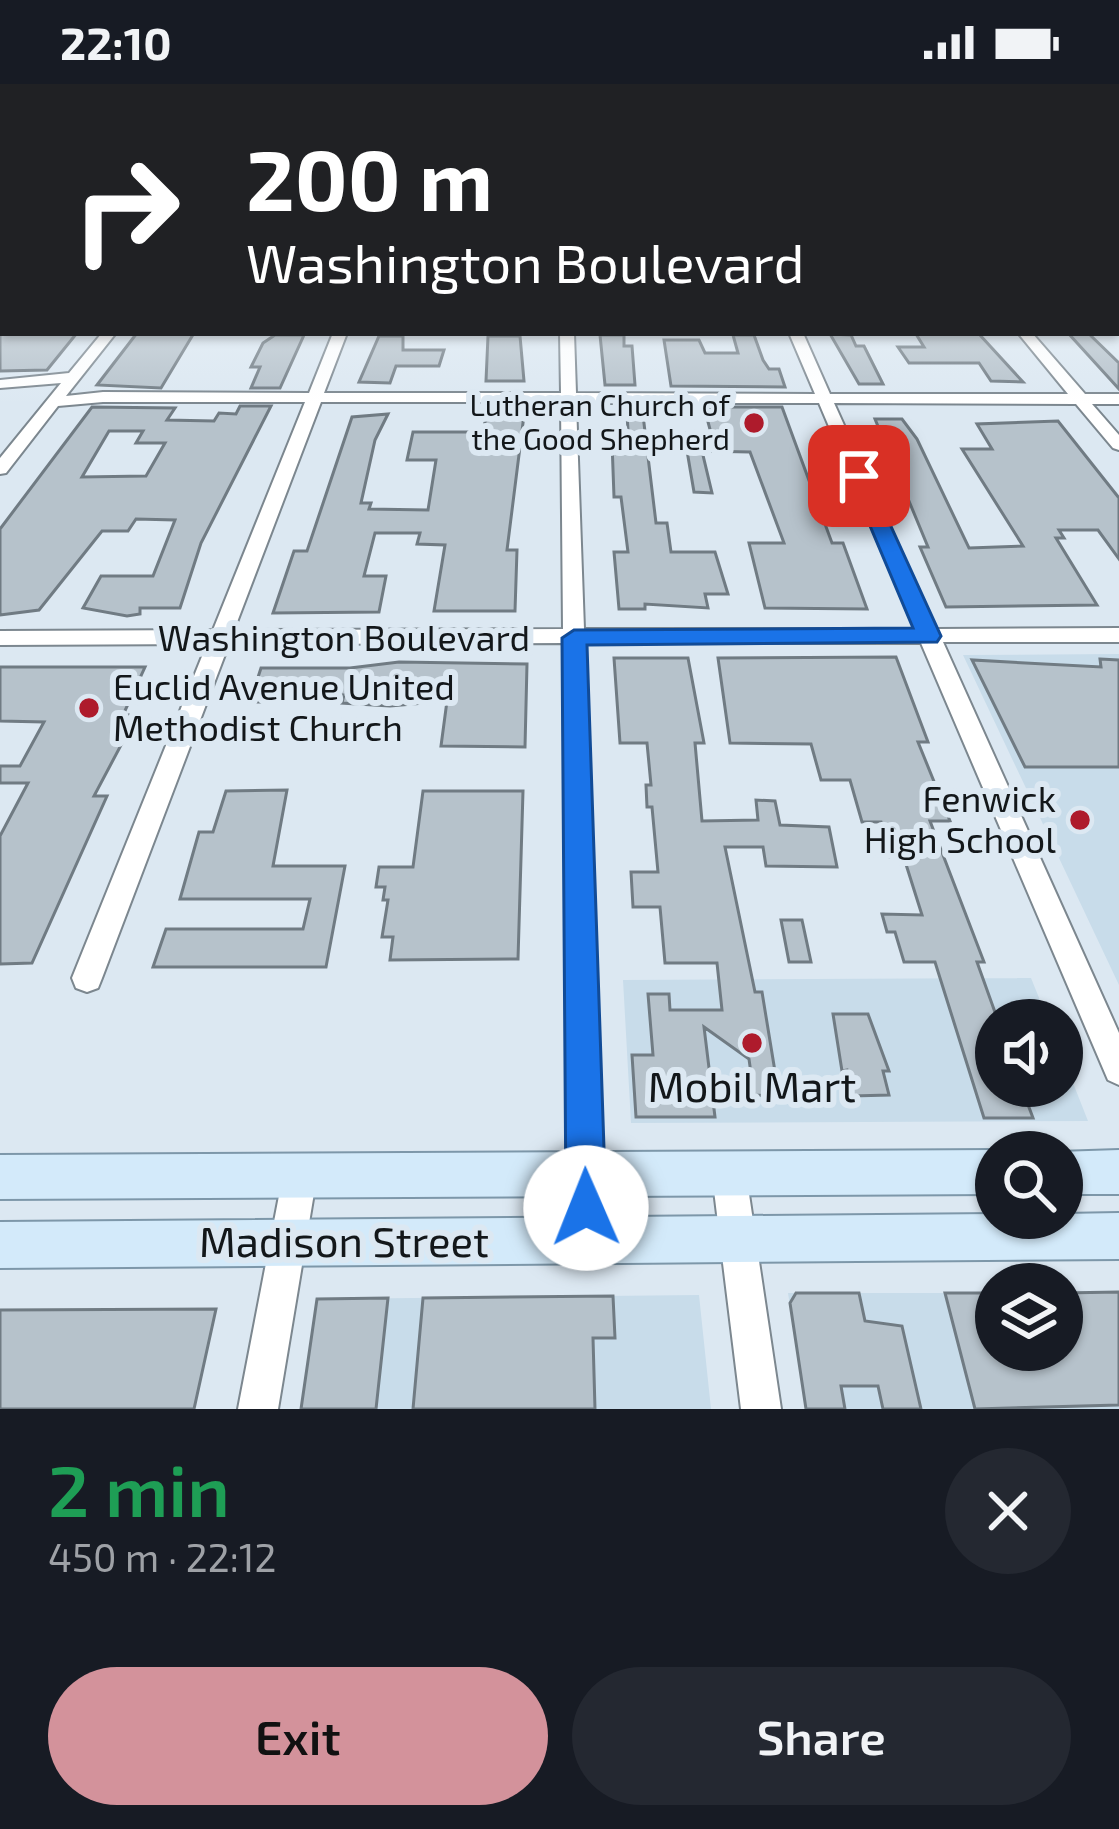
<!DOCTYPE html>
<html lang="en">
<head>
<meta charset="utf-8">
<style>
  :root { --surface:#171b24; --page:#242831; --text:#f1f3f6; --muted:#9ea1a6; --accent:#d3929b }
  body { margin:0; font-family:"Exo 2",sans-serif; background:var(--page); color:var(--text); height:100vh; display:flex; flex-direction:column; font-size:45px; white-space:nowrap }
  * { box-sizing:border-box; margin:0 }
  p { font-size:39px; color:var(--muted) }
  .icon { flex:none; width:66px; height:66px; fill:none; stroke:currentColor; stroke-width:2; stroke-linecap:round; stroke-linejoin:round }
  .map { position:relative; height:1325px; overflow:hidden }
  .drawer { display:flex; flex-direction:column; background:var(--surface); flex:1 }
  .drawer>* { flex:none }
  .banner { position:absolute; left:0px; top:0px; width:1119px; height:252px; box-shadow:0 3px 9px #0004; background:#202124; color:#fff; overflow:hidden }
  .controls { position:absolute; left:975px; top:915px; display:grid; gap:24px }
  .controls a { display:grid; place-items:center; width:108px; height:108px; border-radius:50%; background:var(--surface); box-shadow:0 3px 9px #0004; font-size:60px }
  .pin { position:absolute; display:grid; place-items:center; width:102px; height:102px; color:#fff; margin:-51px; border-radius:24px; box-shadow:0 6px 18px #0006 }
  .me { position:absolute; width:132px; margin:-66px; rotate:359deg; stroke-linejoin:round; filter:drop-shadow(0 0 9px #0008) }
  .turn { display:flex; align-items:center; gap:42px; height:252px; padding:0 48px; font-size:54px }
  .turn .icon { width:156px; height:156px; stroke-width:2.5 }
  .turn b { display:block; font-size:84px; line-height:102px }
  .round { display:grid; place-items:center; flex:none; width:126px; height:126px; border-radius:63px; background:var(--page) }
  .overview { display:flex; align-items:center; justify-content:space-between; height:204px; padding:0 48px }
  h1 { font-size:72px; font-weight:600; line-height:90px; color:#1e9e55 }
  .cta { display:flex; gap:24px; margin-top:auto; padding:24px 48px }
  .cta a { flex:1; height:138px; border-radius:72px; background:var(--accent); color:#111; font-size:48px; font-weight:600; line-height:138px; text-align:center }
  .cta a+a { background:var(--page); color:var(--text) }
  .status { display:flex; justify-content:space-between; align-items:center; height:84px; padding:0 60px; background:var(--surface); direction:ltr }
  .status svg { height:33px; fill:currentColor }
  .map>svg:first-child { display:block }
</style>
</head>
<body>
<div class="status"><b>22:10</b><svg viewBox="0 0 49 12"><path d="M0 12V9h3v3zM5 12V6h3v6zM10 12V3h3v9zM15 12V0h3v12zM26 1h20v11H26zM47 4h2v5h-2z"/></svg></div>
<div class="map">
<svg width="1119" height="1325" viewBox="0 0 1119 1325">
  <rect width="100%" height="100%" fill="#dce8f2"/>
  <!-- built -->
  <path fill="#c8dcea" d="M1119 570V901L963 571Z
    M1031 894 1048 936H996V1002H1062V971L1088 1037 631 1039 623 896Z
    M788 1209H996V1266H1062V1209H1119V1325H806Z
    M699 1211 711 1325H301L317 1215Z"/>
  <!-- building -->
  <path fill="#b6c2cb" stroke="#707b83" stroke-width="3" fill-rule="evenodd" d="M0 249H77L47 286 0 287Z
    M137 249H194L161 304 97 301Z
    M1068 249H1088L1119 279V305Z
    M830 250 851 251 856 262H864L883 300H859Z
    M916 250H979L1023 298 991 297 979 279H909L898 263H924Z
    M275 251H304L280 304H251L260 283H251L263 259Z
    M600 251H624V262H632L635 301H605Z
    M733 251H754L763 276 769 285H779L785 303 671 302 664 256H699L705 269H738Z
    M379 252H403V266H444L439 282H396L390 299 359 298Z
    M488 252H520L524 297H486Z
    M240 322H271L201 459 180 524H140V530L127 532 83 524 101 492H153L175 436 136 435 128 447H102L39 526 0 531V445L92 323 175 324 167 336 214 337 219 329 236 330ZM109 347H143L136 359H165L146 392 82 393Z
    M704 323H782L832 459H843L867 525 765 524 749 459H784L750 368 702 367 712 409 694 408 684 349H711Z
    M388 330 375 356 361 419H371L369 425 428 426 436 376H407L413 348H483L486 333 524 331 507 466H517L515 527H434L445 461 417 460 420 449H375L364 492H386L379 528 273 529 294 467H307L352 333Z
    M627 331H643L656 439H667L671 468H715L728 510H705L708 524 645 520V525H619L614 468H628L621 413H614L612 358H619L618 346H628Z
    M875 335H902L917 355 969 464 1023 462 962 365H992L977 340 1058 337 1119 414V475L1098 446H1059L1064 454H1056L1097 521 946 523 920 463H928Z
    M896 573 928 658H918L950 737H930L984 878H977L996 931V1002H1021L1033 1034H984L935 878H904L895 848H887L882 830 922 831 904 774 890 773 881 738H862L850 696H821L811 660 730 659 718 574Z
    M614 574H688L704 659H695L702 737 758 736 756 716 775 717 780 741 829 743 837 783 766 782 763 763H725L755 908H762L779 1012 754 1011 749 975 704 943 715 1033H636L632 971H653L648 910H669L670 926H722L717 879H665L660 823H633L631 788H658L652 723H647L646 701H651L647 659H620Z
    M1100 575 1119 576V683H1025L972 576 1101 583Z
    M399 578 527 580 525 663 441 662 447 617 390 622 342 619 344 611H271L269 618H250L261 584H350Z
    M0 583H145L123 631H137L94 712H107L32 879 0 880V752L28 699H0V682H20L44 638 0 637Z
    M287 706 273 782H345L326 883H153L166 845H303L310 815H180L199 748H213L226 707Z
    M423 707H523L518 875 390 876 393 853H382L388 816H383L385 803H376L379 783H413Z
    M781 836H802L811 878H789Z
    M833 930H868L889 987H883L889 1011 852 1012 847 986 842 987Z
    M1119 1208V1321L975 1325 945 1209H996V1266H1062V1209Z
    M796 1209H859L865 1237 902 1242 921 1325H883L878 1302H841L845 1325H806L790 1219Z
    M613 1212 615 1254H593L595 1325H413L423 1214Z
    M388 1214 376 1325H301L317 1215Z
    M216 1225 194 1325H0V1226Z"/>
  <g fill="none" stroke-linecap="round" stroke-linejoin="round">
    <defs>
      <path id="minor" d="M1116 139H1119V147H1116Z
        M1116 173H1119V181H1116Z
        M3 175V184L0 185V176Z
        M102 249H116L66 312 103 308 309 309 333 249H347L324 309H561L560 249H574L576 309 815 310 789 249H803L830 310H1068L1018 249H1032L1085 310H1119V320H1092L1119 351V366L1113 364 1076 320 834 319 936 545 1119 544V558H943L1119 949V1001L1108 996 921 559H585L605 1157 600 1170 587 1175 574 1170 569 1157 563 559 229 560 102 894 98 904 87 908 76 904 72 894 207 560 0 561V547L213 546 305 318H103L58 322 6 389 0 390V374L61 299 0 304V296L69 289ZM321 318H561L563 545 234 546ZM576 319H819L915 545H584Z
        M729 1073 741 1078 746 1090 781 1325H741L712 1090 717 1078Z
        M300 1074 312 1079 317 1091 278 1325H238L283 1091 288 1079Z"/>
      <path id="major" d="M996 1066 1000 1068H996V1110L0 1115V1071Z
        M1119 1066V1110H1062V1068H1058Z
        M1119 1129V1175L0 1184V1138L996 1130 1062 1134V1130Z"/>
    </defs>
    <!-- minor casing -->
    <use href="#minor" stroke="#7c878f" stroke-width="4"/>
    <!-- major casing -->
    <use href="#major" stroke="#7d97a9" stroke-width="4"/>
    <!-- minor -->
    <use href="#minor" fill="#fff" fill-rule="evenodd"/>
    <!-- major -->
    <use href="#major" fill="#d3eafa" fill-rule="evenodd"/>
  </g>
  <!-- sky -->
  <linearGradient id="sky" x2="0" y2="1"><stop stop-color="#99a0be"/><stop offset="0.42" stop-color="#eff5f9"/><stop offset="1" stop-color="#eff5f9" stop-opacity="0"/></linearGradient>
  <rect width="1119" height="321" fill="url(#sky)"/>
  <!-- route -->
  <path fill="#1a73e8" stroke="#114b97" stroke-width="3" d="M859 386 868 392 941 552 937 558 587 561 606 1124 600 1138 586 1144 572 1138 566 1124 562 554 574 546 913 544 849 392Z"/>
  <!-- markers -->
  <g fill="#ae1b2c" stroke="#dce8f2" stroke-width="4.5">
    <circle cx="754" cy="339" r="12"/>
    <circle cx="89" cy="624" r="12"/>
    <circle cx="1080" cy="736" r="12"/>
    <circle cx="752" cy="959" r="12"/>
  </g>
  <g text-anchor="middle" stroke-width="12" stroke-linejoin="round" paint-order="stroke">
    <!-- far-poi labels -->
    <g font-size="30" fill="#13171a" stroke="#dce8f2" text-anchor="end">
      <text x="730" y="332">Lutheran Church of<tspan x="730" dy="34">the Good Shepherd</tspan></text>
    </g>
    <!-- street labels -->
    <g font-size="36" fill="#13171a" stroke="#dce8f2">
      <text x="344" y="567">Washington Boulevard</text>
    </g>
    <!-- poi labels -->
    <g font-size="36" fill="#13171a" stroke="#dce8f2" text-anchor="start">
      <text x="113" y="616">Euclid Avenue United<tspan x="113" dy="41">Methodist Church</tspan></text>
      <text x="1056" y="728" text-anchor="end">Fenwick<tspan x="1056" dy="41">High School</tspan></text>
    </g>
    <!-- near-poi labels -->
    <g font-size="42" fill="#13171a" stroke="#dce8f2">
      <text x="752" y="1018">Mobil Mart</text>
    </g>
    <!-- near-street labels -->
    <g font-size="42" fill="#13171a" stroke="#dce8f2">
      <text x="344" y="1173">Madison Street</text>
    </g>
  </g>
</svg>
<div class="controls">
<a><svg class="icon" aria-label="sound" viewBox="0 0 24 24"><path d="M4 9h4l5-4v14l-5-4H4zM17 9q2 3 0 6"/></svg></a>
<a><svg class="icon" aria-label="search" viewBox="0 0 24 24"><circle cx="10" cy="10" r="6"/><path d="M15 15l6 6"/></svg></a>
<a><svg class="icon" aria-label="layers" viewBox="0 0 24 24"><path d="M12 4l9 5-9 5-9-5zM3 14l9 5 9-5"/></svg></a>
</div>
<div class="pin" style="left:859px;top:392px;background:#d93025"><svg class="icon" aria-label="arrive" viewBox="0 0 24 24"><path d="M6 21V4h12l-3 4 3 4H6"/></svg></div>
<svg class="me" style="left:586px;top:1124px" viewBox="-20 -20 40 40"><circle r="19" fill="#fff"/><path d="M0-13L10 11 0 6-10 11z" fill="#1a73e8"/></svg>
<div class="banner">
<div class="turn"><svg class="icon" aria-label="right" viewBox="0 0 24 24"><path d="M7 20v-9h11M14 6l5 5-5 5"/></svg><div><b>200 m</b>Washington Boulevard</div></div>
</div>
</div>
<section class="drawer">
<div class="overview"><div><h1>2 min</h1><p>450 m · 22:12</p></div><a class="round"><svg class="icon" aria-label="close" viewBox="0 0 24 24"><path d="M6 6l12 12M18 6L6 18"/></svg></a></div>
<div class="cta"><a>Exit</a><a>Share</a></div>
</section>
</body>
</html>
